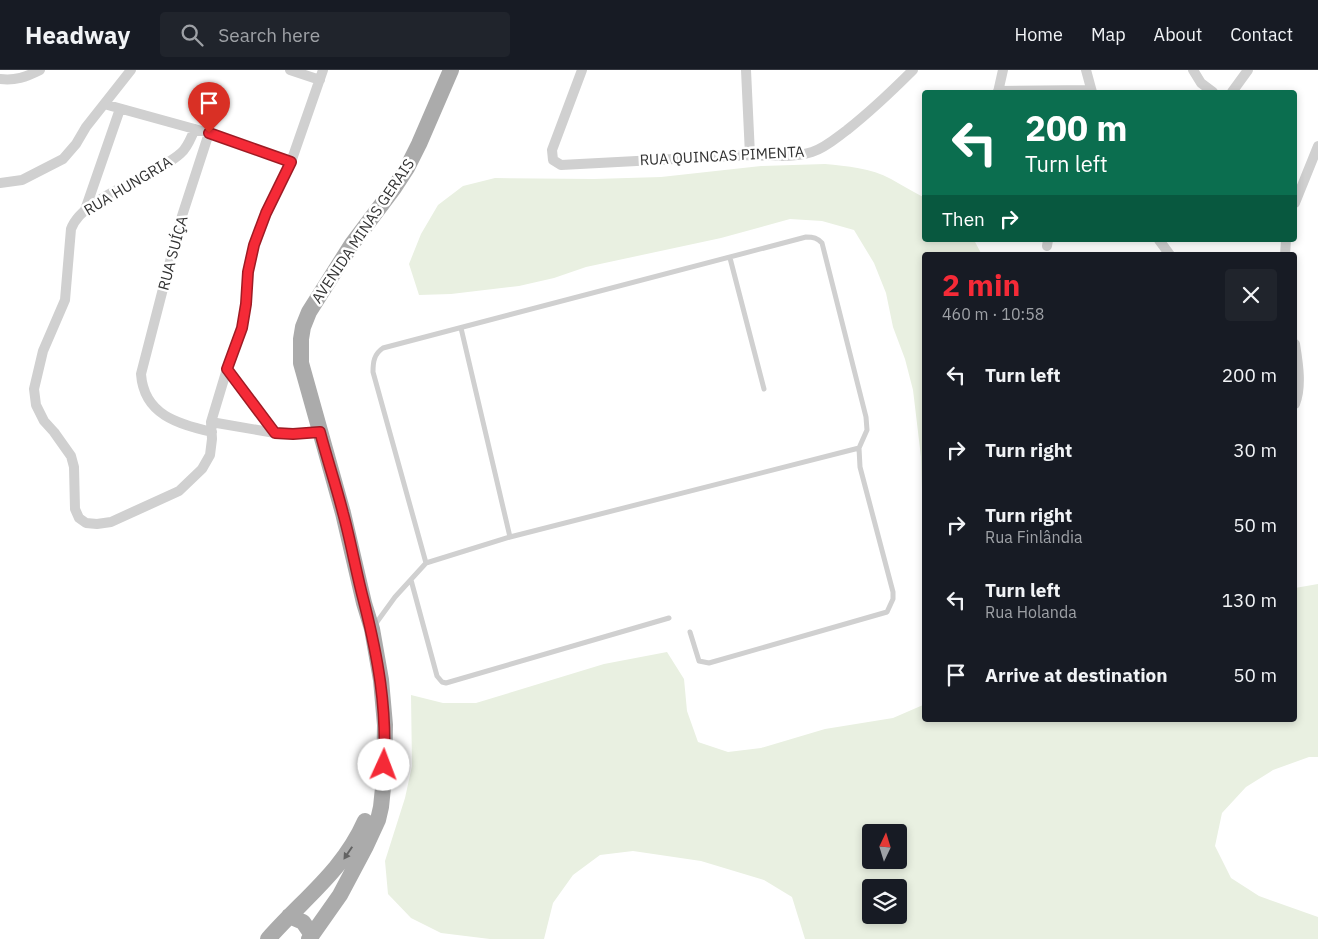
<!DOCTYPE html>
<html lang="en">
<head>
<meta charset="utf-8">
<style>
  :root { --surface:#171b24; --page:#20242c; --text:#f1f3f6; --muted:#9ea1a6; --line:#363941; --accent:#f52a37 }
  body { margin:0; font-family:"IBM Plex Sans",sans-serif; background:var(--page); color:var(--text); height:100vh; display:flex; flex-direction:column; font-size:19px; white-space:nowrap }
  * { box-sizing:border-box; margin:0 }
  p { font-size:16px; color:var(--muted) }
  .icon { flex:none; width:28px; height:28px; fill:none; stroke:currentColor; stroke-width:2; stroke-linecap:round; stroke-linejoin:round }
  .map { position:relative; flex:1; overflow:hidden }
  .details { position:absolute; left:922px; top:182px; width:375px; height:470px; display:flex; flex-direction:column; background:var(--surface); border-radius:5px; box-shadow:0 2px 8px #0003 }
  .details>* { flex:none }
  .top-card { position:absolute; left:922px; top:20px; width:375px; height:152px; border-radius:5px; box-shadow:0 2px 8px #0003; background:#0b6e4f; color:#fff; overflow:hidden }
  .needle { width:32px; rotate:4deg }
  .buttons { position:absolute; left:862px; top:754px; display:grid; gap:10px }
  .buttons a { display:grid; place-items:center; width:45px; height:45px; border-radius:5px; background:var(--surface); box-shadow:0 2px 8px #0003; font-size:25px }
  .pin { position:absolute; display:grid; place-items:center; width:42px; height:42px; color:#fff; margin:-51px -21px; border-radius:50% 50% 50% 0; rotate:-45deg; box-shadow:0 0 5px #0007 }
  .pin .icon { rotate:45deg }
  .me { position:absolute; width:55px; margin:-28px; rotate:2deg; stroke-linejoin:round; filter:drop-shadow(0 0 4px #0008) }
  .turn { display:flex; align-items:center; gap:18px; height:105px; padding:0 20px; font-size:22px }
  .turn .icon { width:65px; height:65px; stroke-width:2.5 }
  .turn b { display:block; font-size:35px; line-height:42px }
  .then { display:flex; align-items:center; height:48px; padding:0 20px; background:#0003; gap:10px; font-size:19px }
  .round { display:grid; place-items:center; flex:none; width:52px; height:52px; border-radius:5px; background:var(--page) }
  .headline { display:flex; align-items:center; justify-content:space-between; height:85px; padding:0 20px }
  h1 { font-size:30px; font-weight:700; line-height:38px; color:var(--accent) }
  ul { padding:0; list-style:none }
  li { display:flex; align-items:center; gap:15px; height:75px; padding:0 20px }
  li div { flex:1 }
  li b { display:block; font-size:19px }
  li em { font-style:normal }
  header { display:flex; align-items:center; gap:30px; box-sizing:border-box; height:70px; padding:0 25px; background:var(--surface); border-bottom:1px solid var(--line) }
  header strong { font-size:24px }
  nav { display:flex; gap:28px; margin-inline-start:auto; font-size:18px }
  .search { width:350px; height:45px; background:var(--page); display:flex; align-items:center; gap:12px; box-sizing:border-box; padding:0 18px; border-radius:5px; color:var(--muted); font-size:19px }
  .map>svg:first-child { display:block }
</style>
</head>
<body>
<header>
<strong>Headway</strong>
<div class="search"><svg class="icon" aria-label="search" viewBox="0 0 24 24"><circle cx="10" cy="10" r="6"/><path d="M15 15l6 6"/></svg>Search here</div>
<nav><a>Home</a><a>Map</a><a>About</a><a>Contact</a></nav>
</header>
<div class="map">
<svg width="1318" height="869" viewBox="0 0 1318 869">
  <rect width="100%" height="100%" fill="#fff"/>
  <!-- green -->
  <path fill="#e9f0e1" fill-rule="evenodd" d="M825 94C847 96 871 98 891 109 902 115 913 122 925 128V170H974L982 185H925V441L922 420 921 387 913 320 905 289 893 257 886 223 874 193 854 160 822 151 790 149 721 168 586 197 554 208 519 216 451 224 419 225 409 194 421 164 438 135 463 116 495 108 594 109 661 107 761 96Z
    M1318 514V687H1309L1273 700 1246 717 1222 743 1215 776 1231 808 1259 826 1318 847V869H805L792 827 764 810 701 791 633 781 600 785 573 805 553 833 544 869H490L441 863 411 848 388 824 385 791 405 728 412 696 411 625 443 633H476L604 594 667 582 684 609 687 641 698 672 728 682 761 678 825 659 893 648 923 635 925 632V650H1295V518ZM871 762H899V790H871ZM871 818H899V845H871Z"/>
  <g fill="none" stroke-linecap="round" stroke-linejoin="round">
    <!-- service -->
    <path stroke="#d0d0d0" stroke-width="5" d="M730 188 764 319
      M461 258 510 467
      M426 493 373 302C373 292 374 284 383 278L806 167C814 167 817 168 822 173L866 347 867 360 859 378 860 397 893 522V529L887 542 709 593 699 591 690 562
      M411 510 437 606 442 612 446 613 669 548
      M374 556 395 527 426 493 510 467 859 378"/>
    <!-- minor -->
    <path stroke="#d0d0d0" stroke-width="10" d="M290 0 320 10
      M582 0 552 80 553 90 561 95 750 85C771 86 792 88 812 82 825 78 836 68 847 60 871 41 892 21 913 0
      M746 0 750 85
      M1086 0 1092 22
      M1193 0 1201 13 1213 22
      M0 9C15 11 26 7 40 0
      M998 21 1091 20
      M998 22 1003 0
      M1232 22 1248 0
      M104 34 209 63 291 92
      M195 59C191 67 188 77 181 83 155 107 83 126 71 159L65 230 43 281 34 319 36 335 44 351 54 362 71 386 74 397 75 439 79 448 86 453 97 454 111 452 179 421 202 399 210 385 212 369 211 352 227 299 242 258 246 234 248 202 254 175 266 143 291 92 323 0
      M209 63 181 149 141 304C144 345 178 354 212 362
      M0 113 22 110 63 89 76 74 86 57 131 0
      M1295 133 1318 76
      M85 140 120 39
      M1159 170 1170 185
      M1047 176 1048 170
      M1285 185 1286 170
      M1295 274C1298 293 1302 316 1295 334
      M227 299 275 363
      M211 352 275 363 293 364 320 362"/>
    <!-- primary -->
    <path stroke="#ababab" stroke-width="16" d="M289 846 303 852 312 865
      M268 869C303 829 343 801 365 751
      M309 869 340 825 366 776 378 750 381 737 384 708 385 655 381 610 372 559 364 533 343 443 301 293V269L303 257 309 242 352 174 394 118 407 98 419 74 451 0"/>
  </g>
  <!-- one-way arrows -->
  <defs><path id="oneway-solid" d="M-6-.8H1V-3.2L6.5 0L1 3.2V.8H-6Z" transform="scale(1.25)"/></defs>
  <use fill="#636363" href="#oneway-solid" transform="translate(348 783) rotate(124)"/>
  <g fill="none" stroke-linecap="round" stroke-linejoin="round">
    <defs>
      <path id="route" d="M209 63 291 92 266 143 254 175 248 202 246 234 242 258 227 299 275 363 293 364 320 362C327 389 336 415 343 443 351 472 356 502 364 532 378 588 387 637 384 695"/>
    </defs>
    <!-- route casing -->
    <use href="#route" stroke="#9f1b24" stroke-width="12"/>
    <!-- route -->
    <use href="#route" stroke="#f52a37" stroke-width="9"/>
  </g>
  <g text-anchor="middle" stroke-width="5" stroke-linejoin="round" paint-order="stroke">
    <!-- street labels -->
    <g font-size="15" fill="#333" stroke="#fff">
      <text transform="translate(722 86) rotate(-3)" y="5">RUA QUINCAS PIMENTA</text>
      <text transform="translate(128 116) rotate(-31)" y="5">RUA HUNGRIA</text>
      <text transform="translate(363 161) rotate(-56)" y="5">AVENIDA MINAS GERAIS</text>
      <text transform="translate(173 183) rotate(-75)" y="5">RUA SUÍÇA</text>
    </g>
  </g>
</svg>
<div class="buttons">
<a><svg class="needle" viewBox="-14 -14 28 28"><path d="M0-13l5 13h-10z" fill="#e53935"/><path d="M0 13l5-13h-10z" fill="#9ea1a6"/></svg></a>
<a><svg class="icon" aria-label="layers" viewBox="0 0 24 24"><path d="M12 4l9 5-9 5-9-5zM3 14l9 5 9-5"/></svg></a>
</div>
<div class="pin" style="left:209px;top:63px;background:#d93025"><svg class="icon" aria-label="arrive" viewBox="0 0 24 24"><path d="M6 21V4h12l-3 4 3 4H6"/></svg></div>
<svg class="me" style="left:384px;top:695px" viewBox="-20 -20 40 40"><circle r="19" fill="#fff"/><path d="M0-13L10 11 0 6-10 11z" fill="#f52a37"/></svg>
<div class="top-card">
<div class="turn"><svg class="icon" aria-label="left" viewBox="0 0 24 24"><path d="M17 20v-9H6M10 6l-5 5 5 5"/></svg><div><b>200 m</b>Turn left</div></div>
<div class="then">Then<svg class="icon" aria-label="right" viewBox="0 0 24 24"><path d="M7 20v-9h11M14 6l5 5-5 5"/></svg></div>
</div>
<section class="details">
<div class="headline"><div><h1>2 min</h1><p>460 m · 10:58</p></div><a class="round"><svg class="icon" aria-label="close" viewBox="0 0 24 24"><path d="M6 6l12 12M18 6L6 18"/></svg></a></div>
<ul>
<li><svg class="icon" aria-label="left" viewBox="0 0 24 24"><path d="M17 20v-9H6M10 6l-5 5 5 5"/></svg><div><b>Turn left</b></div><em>200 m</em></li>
<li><svg class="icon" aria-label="right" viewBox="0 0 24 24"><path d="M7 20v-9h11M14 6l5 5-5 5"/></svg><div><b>Turn right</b></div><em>30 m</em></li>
<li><svg class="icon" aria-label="right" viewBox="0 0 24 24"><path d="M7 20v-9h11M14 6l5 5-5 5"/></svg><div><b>Turn right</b><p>Rua Finlândia</p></div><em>50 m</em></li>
<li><svg class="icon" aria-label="left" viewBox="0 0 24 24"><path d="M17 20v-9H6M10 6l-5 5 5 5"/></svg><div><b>Turn left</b><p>Rua Holanda</p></div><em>130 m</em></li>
<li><svg class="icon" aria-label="arrive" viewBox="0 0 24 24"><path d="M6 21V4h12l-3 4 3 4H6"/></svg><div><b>Arrive at destination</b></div><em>50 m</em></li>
</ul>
</section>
</div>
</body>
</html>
